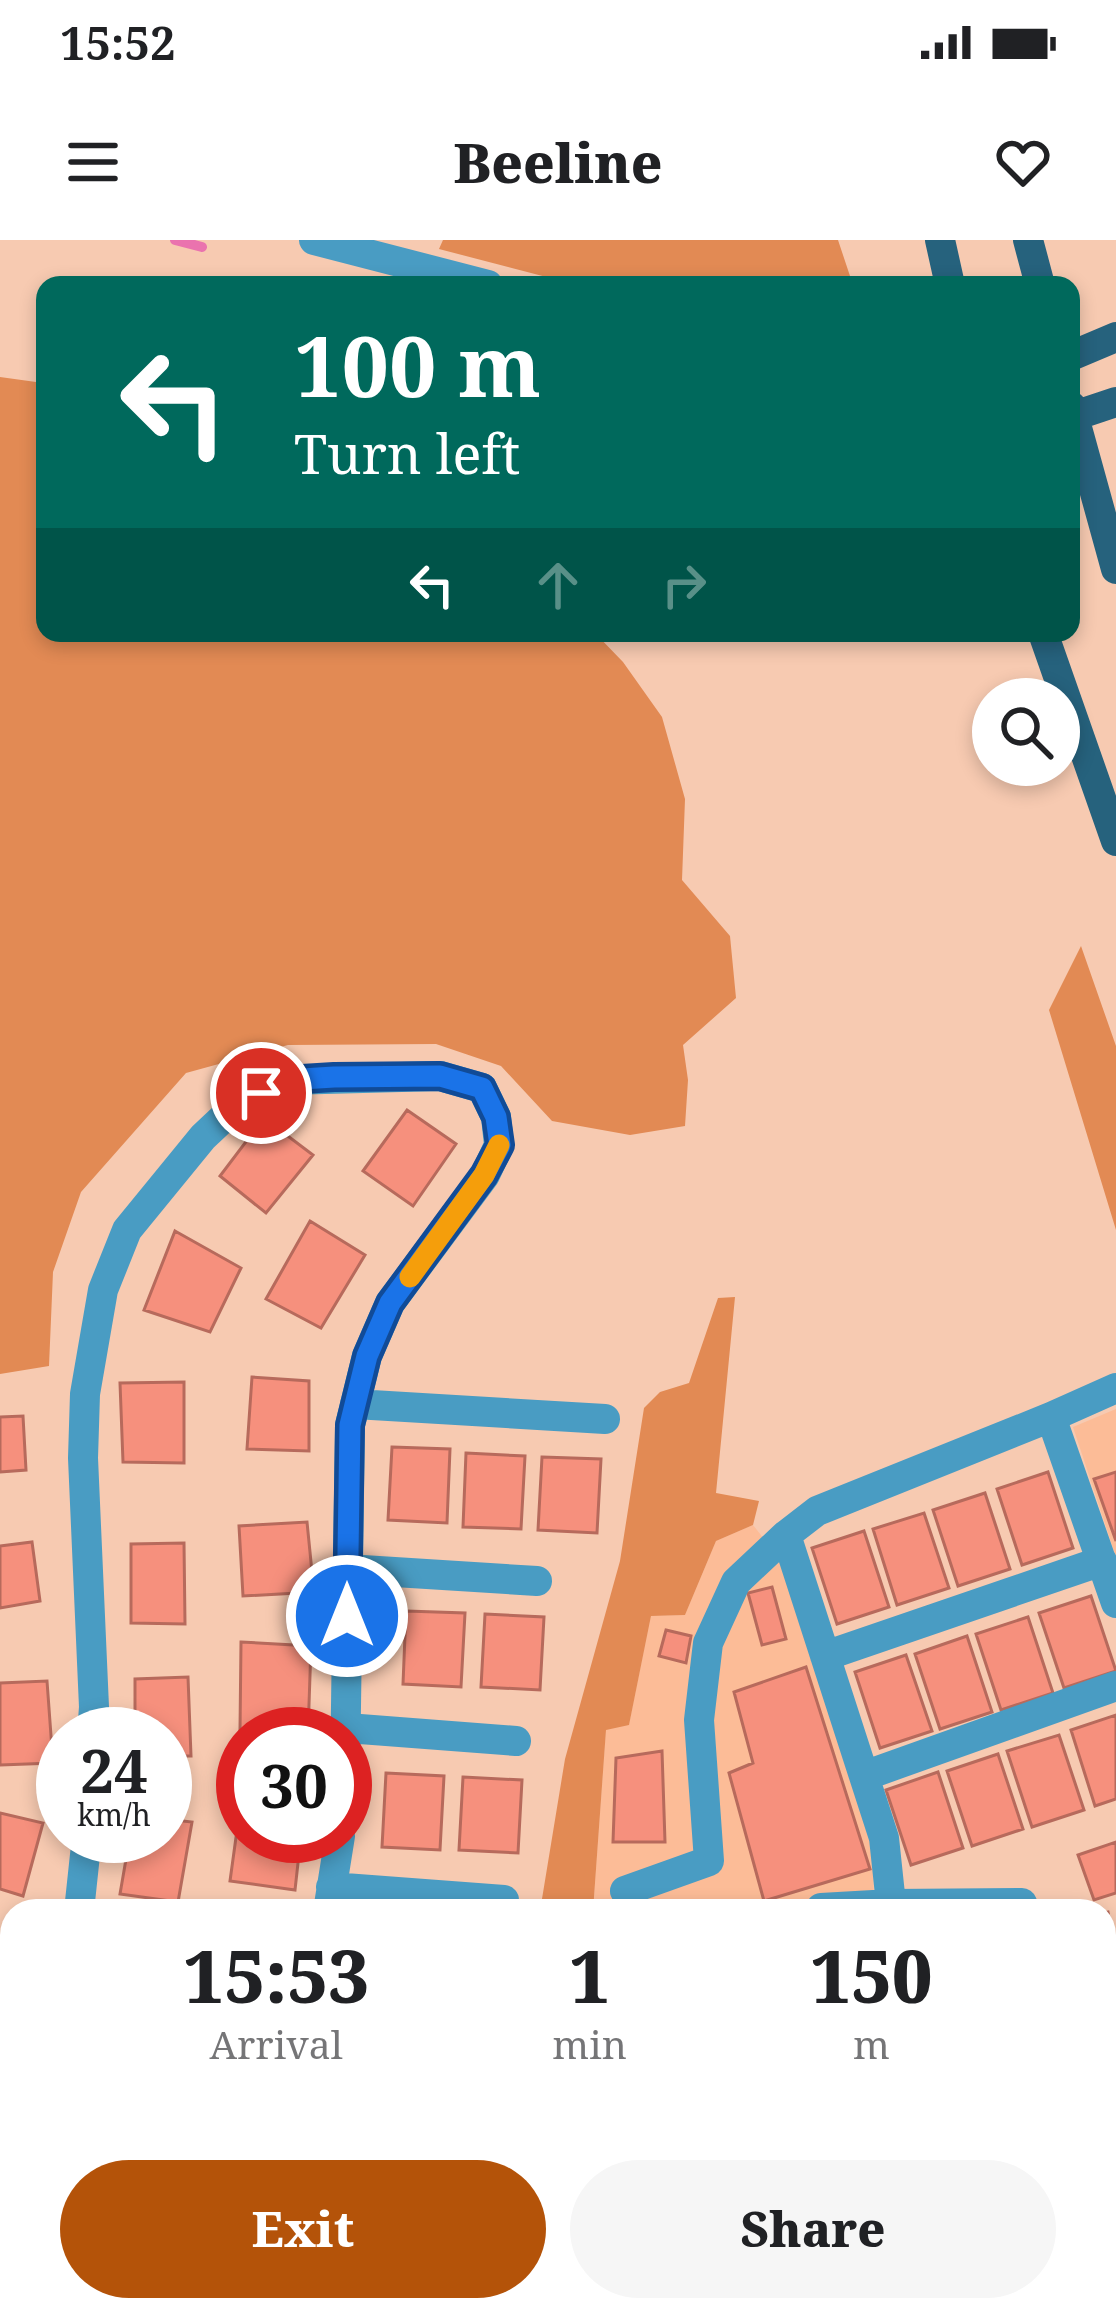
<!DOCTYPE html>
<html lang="en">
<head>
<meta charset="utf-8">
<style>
  :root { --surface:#fff; --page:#f6f6f6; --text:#202124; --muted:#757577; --accent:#b45309 }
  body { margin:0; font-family:"Noto Serif",serif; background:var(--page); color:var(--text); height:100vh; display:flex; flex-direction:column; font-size:45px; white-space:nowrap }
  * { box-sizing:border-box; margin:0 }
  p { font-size:39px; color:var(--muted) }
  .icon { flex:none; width:66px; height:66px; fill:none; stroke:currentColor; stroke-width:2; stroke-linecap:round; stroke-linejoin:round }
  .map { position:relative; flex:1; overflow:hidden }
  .sheet { position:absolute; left:0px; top:1659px; width:1116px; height:423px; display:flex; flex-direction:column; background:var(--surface); border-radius:36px 36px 0 0; box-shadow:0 6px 18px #0003 }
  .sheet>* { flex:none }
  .banner { position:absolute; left:36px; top:36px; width:1044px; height:366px; border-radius:24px; box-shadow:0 6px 18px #0003; background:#00695c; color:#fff; overflow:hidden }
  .buttons { position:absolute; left:972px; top:438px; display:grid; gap:24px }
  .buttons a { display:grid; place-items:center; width:108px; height:108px; border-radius:50%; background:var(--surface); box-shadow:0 6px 18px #0003; font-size:60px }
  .speed { position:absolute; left:36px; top:1467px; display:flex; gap:24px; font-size:60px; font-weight:700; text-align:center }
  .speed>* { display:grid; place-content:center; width:156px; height:156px; border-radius:50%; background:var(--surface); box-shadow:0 6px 18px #0003; line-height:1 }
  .speed small { font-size:30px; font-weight:400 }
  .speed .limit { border:18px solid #d22; background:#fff; color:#111 }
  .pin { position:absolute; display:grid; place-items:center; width:102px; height:102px; color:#fff; margin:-51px; border:6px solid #fff; border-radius:50%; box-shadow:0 3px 12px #0007 }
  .me { position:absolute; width:132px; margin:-66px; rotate:0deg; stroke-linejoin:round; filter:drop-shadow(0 0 9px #0008) }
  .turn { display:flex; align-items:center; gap:42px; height:252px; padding:0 60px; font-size:54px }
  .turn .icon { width:156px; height:156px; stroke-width:2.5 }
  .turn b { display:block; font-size:84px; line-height:102px }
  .lanes { display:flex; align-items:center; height:114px; padding:0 60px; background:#0003; justify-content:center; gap:60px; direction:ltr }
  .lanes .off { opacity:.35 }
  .eta { display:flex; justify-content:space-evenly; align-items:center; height:204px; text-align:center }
  .eta b { font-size:72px; font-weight:800; line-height:84px }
  .button { display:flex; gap:24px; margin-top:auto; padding:24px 60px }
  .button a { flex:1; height:138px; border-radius:72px; background:var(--accent); color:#fff; font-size:48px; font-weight:800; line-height:138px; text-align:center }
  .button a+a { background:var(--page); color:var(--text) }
  .status { display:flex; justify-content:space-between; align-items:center; height:84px; padding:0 60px; background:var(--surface); direction:ltr }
  .status svg { height:33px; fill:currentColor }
  header { display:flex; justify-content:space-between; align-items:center; height:156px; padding:0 60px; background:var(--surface); font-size:54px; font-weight:800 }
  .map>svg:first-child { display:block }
</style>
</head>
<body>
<div class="status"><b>15:52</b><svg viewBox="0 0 49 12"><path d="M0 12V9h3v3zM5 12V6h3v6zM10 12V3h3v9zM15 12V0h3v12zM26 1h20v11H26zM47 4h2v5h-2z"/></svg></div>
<header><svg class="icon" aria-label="menu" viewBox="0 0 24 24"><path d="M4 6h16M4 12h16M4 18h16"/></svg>Beeline<svg class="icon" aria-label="heart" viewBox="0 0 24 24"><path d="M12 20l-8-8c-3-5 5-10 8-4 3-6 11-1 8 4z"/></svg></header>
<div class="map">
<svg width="1116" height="2081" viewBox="0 0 1116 2081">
  <rect width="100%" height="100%" fill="#f7cab1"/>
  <!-- built -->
  <path fill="#fcbc97" d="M1116 1169V1317L1073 1187Z
    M753 1285 782 1322 873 1606 874 1671H593L606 1489 629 1484 651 1376 685 1375 716 1301Z"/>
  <!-- green -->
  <path fill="#e28a54" d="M443 0H838L853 45H577L439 9Z
    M0 137 36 142 45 147V393H595L623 422 662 477 685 559 682 640 730 696 736 758 683 805 688 840 685 886 630 895 552 881 501 826 436 804 288 805 186 833 81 952 53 1032 49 1126 0 1134Z
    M1081 706 1116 806V990L1049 770Z
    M735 1057 716 1253 759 1261 753 1285 716 1301 685 1375 651 1376 629 1485 606 1490 593 1671H540L565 1519 620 1321 644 1168 660 1152 689 1143 718 1058Z"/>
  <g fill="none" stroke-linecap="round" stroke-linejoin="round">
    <!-- stream -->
    <path stroke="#ea73ae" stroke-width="10" d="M175 0 202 7"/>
  </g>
  <!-- building -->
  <path fill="#f6907d" stroke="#b76a5c" stroke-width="3" d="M407 870 456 904 413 966 363 931Z
    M264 878 313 915 266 973 220 936Z
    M310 981 365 1015 321 1088 266 1059Z
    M175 991 241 1028 210 1092 144 1070Z
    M252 1137 309 1141V1211L247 1209Z
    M184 1142V1223L123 1222 120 1143Z
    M23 1176 26 1230 0 1232V1177Z
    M392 1207 450 1209 447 1283 388 1280Z
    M466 1213 525 1216 521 1289 463 1287Z
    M542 1217 601 1219 597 1293 538 1290Z
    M1048 1232 1073 1308 1022 1325 997 1249Z
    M1116 1232V1301L1094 1239Z
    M985 1253 1010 1329 958 1346 933 1270Z
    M924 1273 949 1348 897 1365 873 1289Z
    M307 1282 314 1352 243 1356 239 1286Z
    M864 1291 889 1367 837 1384 812 1308Z
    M32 1302 40 1361 0 1368V1306Z
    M184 1303 185 1384 131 1383V1304Z
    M772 1347 786 1399 762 1405 748 1353Z
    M1091 1356 1116 1431 1064 1448 1039 1373Z
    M406 1371 465 1373 461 1447 403 1444Z
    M485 1374 544 1377 540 1450 481 1447Z
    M1028 1377 1053 1453 1001 1470 976 1394Z
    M666 1390 691 1396 686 1423 659 1416Z
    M967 1396 992 1472 940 1489 915 1414Z
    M241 1402 311 1406 308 1494 240 1491Z
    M906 1415 932 1491 880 1508 855 1432Z
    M806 1427 870 1629 764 1661 729 1533 753 1523 734 1452Z
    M188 1437 191 1516H165V1494H135V1439Z
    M47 1441 53 1523 0 1525V1443Z
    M1116 1475V1559L1095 1566 1071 1490Z
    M1059 1495 1084 1570 1032 1587 1007 1511Z
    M662 1511 665 1602H613L616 1518Z
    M998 1514 1023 1589 972 1606 947 1531Z
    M938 1532 963 1608 911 1625 886 1550Z
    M386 1533 444 1536 440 1610 382 1607Z
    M463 1537 522 1540 518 1613 459 1610Z
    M241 1561H243V1596H301L295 1650 230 1641Z
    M0 1573 43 1583 23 1656 0 1649Z
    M165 1579 192 1582 178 1662 120 1654 130 1596H165Z
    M1116 1602V1653L1094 1660 1078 1615Z
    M1108 1672 1116 1713 1104 1717V1673Z
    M0 1715 12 1718V1728L0 1763Z
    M1104 1828 1116 1829V1890L1104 1889Z
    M1116 2060V2081H1077L1075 2070H1104V2063Z
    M27 2070H88L87 2081H26Z
    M362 2070H379L381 2081H318Z
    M397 2070H459L462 2081H399Z
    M476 2070H539L541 2081H479Z
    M789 2070H854L790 2079Z"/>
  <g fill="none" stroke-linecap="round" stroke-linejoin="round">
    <!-- minor -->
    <path stroke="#499cc3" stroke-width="30" d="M314 0 488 45
      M355 1164 605 1179
      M1051 1177 1116 1363
      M786 1295 884 1598 891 1664 821 1668
      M347 1329 537 1341
      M825 1416 1102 1321
      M347 1488 516 1501
      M92 1494 94 1467 83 1218 85 1154 103 1050 127 990 203 897 236 866 286 840 440 836 482 848 496 877 499 905 485 935 390 1063 367 1116 350 1185 345 1536
      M864 1536 1116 1446
      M331 1647 504 1660
      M625 1651 709 1621 699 1480 708 1403 736 1342 786 1295 817 1271 1051 1177 1116 1148
      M891 1664 1022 1663 1025 1671
      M79 1671 87 1596
      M328 1671 340 1596
      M1104 1775 1116 1773
      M0 1875 12 1864
      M1104 1910 1116 1911
      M1104 1980 1116 1979
      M0 1996 12 1912
      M281 2070 284 2081
      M699 2070V2075
      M1020 2070V2081"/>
    <!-- major -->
    <path stroke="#26627d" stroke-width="30" d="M940 0 950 45
      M1028 0 1040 45
      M1071 116 1116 97
      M1071 166 1116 329
      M1071 177 1116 162
      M1043 393 1116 601"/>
  </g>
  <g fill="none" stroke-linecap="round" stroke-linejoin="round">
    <defs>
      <path id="route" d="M261 853 286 840 334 837 440 836 482 848 496 877 500 905 484 935 390 1063 367 1116 350 1185 347 1376"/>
    </defs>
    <!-- route casing -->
    <use href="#route" stroke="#114b97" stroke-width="30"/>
    <!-- route -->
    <use href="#route" stroke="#1a73e8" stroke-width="21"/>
    <!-- slow -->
    <path stroke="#f59e0b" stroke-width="21" d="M410 1037 484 935 499 905"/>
  </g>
</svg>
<div class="buttons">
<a><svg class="icon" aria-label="search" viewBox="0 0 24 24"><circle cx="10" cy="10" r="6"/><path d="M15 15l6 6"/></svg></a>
</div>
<div class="speed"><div>24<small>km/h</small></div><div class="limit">30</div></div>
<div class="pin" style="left:261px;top:853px;background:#d93025"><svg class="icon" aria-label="arrive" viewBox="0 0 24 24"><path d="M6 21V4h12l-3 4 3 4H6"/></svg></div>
<svg class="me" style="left:347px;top:1376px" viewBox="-20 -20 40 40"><circle r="17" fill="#1a73e8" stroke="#fff" stroke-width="3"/><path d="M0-11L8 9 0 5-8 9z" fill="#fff"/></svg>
<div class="banner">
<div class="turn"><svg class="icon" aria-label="left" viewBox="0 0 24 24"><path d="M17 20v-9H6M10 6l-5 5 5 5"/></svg><div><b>100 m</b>Turn left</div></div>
<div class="lanes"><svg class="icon" aria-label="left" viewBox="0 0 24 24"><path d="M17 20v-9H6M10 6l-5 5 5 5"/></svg><svg class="icon off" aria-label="ahead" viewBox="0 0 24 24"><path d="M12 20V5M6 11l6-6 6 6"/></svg><svg class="icon off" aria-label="right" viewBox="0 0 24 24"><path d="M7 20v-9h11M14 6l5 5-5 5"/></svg></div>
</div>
<section class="sheet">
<div class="eta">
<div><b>15:53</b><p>Arrival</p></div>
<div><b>1</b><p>min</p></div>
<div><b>150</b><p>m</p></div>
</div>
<div class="button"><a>Exit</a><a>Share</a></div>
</section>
</div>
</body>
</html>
